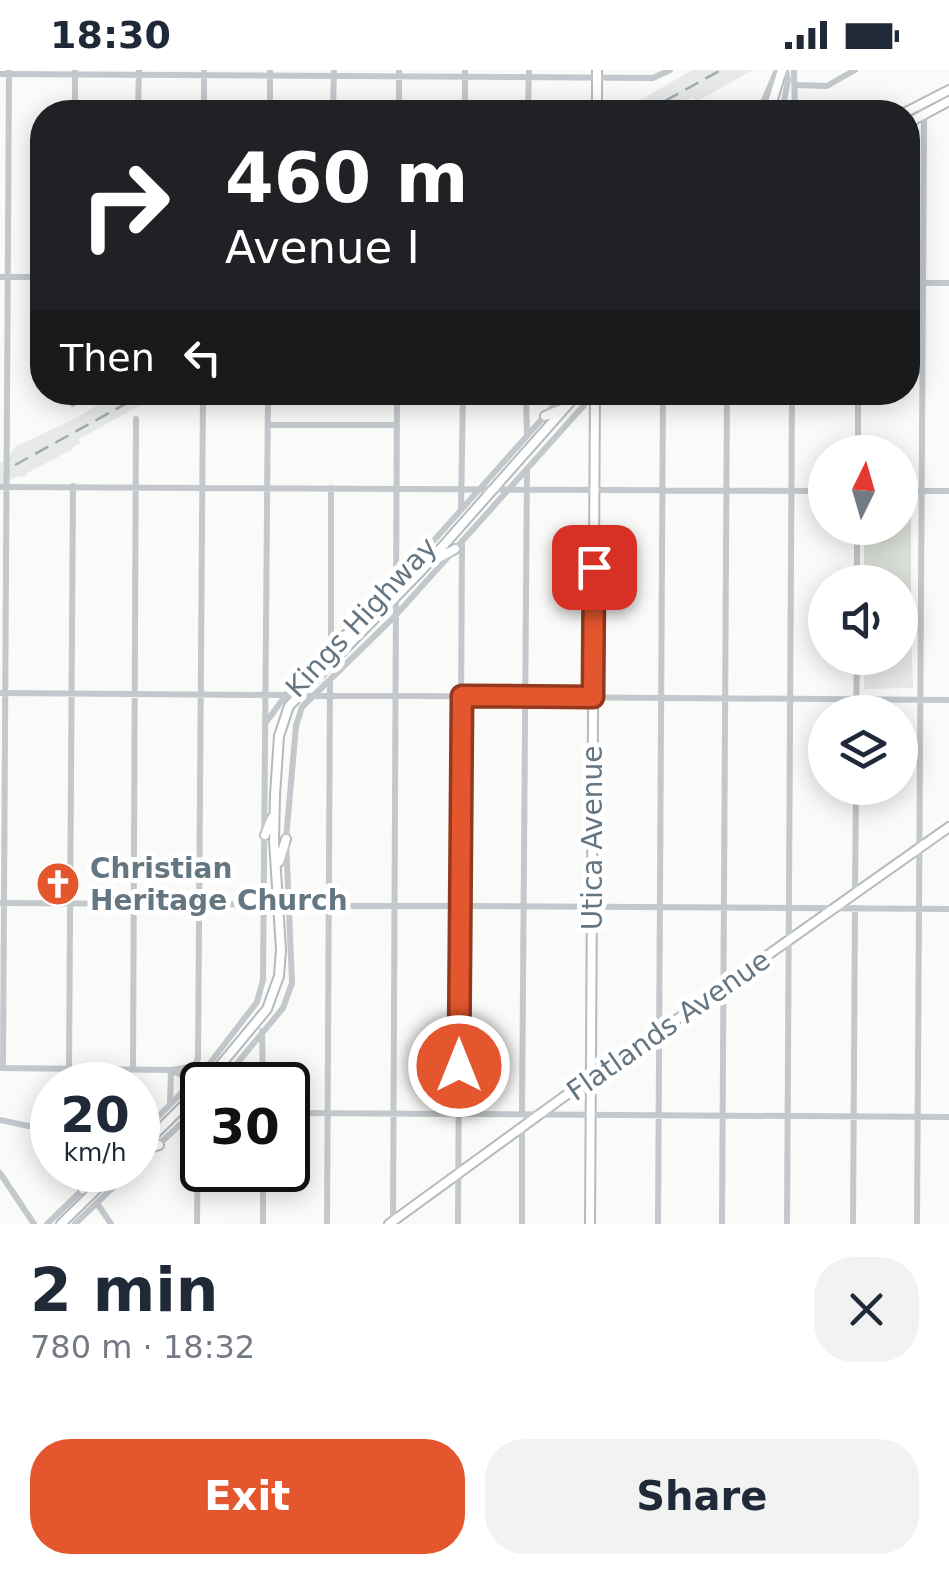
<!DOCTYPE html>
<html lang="en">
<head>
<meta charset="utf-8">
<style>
  :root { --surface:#fff; --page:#f2f2f3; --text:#1f2937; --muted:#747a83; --accent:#e4572e }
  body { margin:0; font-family:"DejaVu Sans",sans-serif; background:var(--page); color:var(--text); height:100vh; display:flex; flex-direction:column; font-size:38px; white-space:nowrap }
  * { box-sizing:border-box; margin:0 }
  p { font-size:32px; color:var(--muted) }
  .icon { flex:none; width:55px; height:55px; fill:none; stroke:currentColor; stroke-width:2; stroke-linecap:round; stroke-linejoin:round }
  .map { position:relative; height:1154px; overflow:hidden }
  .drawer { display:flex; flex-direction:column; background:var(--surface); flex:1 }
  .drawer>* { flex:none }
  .banner { position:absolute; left:30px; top:30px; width:890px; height:305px; border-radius:40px; box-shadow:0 5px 25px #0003; background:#202124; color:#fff; overflow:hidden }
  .needle { width:65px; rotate:5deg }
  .buttons { position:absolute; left:808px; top:365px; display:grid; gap:20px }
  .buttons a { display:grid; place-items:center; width:110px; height:110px; border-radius:50%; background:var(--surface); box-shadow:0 5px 25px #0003; font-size:50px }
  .speed { position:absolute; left:30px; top:992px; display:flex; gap:20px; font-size:50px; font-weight:700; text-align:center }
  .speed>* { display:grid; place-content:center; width:130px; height:130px; border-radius:50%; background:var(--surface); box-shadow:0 5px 25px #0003; line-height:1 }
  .speed small { font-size:25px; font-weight:400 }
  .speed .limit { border:5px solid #111; border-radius:15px; background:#fff; color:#111 }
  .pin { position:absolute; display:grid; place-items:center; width:85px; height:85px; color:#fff; margin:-42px; border-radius:20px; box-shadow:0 5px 15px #0006 }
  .me { position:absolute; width:110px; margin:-55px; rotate:0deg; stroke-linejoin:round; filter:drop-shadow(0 0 8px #0008) }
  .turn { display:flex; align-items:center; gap:35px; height:210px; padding:0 30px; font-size:45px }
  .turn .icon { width:130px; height:130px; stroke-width:2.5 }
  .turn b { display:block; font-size:70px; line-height:85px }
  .then { display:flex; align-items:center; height:95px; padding:0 30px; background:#0003; gap:20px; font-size:38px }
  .round { display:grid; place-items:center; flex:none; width:105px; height:105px; border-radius:40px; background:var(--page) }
  .overview { display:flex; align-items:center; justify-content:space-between; height:170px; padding:0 30px }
  h1 { font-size:60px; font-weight:700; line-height:75px }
  .action { display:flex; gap:20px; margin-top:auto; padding:20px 30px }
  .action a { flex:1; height:115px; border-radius:40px; background:var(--accent); color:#fff; font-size:40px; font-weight:700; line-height:115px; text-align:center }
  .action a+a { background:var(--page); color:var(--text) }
  .status { display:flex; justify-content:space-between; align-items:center; height:70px; padding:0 50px; background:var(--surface); direction:ltr }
  .status svg { height:28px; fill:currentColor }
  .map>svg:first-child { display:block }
</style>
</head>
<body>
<div class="status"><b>18:30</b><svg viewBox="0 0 49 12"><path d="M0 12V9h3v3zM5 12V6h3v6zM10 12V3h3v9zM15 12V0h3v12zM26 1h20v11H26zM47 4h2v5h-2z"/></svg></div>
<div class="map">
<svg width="949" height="1154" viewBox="0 0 949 1154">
  <rect width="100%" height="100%" fill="#fafaf8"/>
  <!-- built -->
  <path fill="#e8e9e9" d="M692 0H753L696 32 693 27 665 42H620Z
    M123 323H157L154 328 79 369 80 373 73 377V379L27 403 26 406 16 407 0 415V394L7 389 15 377 76 348 107 329Z
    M900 559H911L913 618 864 619V588H900Z"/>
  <!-- green -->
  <path fill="#dadfd7" d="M900 431H911V559H900V512H864V458H900Z"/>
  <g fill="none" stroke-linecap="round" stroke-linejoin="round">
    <defs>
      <path id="major" d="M597 42V0
        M769 42 782 0
        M906 42 949 20
        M908 53 949 31
        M545 346 562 339
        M435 490 455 479
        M345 565 363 559
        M265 765 272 748
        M279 792 286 769
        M204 1015 267 939 279 906 281 880 274 770 275 725 279 666 289 636 420 502 579 322
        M138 1081 202 1017
        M138 1082 159 1075
        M83 1119 103 1109
        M61 1154 116 1100
        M389 1154 562 1028 659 962 949 757
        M590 1154 595 322"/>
    </defs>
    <!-- major casing -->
    <use href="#major" stroke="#b5babe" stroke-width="12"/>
    <!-- minor -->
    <path stroke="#c3c8cc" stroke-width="6" d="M794 0 795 42
      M0 4 653 8 670 0
      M796 15 827 16 855 0
      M75 42V0
      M138 42 139 0
      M204 42V0
      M270 42V0
      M333 42 334 0
      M399 42V0
      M465 42V0
      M528 42 529 0
      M759 42 777 0
      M782 42 788 10 786 0
      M0 207H42
      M908 213H949
      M526 322 527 366
      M73 334V322
      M268 355H397
      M858 382V322
      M0 417 825 421
      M900 421H949
      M461 440 463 322
      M857 512V458
      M331 579V418
      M0 623 949 630
      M856 642 857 588
      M267 651 291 618 396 513 566 322
      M855 824 856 718
      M0 833 949 839
      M262 961 263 1015
      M198 989 203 322
      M1 998 171 1000 183 1006 202 1027
      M3 998 9 0
      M69 999 73 416
      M133 999 136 349
      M172 1000 194 996 198 989
      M219 1015 283 938 292 913 286 769 296 656 302 637 396 545 595 323
      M170 1034 171 1000
      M288 1043 949 1047
      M522 1044 527 399
      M0 1050 52 1061
      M138 1067 207 997 257 932 263 910 268 322
      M138 1094 202 1034
      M0 1103 34 1154
      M97 1133 111 1154
      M393 1151 397 322
      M47 1154 103 1100
      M75 1154 131 1100
      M197 1154 198 1056 202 1049
      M263 1154V1100
      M327 1154 330 611
      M458 1154 462 471
      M522 1154V1059
      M658 1154 663 322
      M722 1154 727 322
      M787 1154 792 322
      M853 1154 855 838
      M917 1154 924 51 920 35"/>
    <!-- major -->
    <use href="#major" stroke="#fff" stroke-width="8"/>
    <!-- rail -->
    <path stroke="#a2aab0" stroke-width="2.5" stroke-dasharray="15 8" stroke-linecap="butt" d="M645 42 721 0
      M15 395 147 322"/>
  </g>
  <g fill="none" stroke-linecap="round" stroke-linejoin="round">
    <defs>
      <path id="route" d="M459 996 462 626 593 627 594 497"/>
    </defs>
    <!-- route casing -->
    <use href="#route" stroke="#94391e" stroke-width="25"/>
    <!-- route -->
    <use href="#route" stroke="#e4572e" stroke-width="18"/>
  </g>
  <!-- icons -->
  <defs>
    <symbol id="church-disc" viewBox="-11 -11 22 22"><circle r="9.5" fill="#e4572e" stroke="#fff"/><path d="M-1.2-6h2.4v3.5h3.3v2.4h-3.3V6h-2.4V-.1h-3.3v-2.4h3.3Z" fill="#fff"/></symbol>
  </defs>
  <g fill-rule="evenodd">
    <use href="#church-disc" x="33" y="789" width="50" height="50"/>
  </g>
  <g text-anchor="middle" stroke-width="10" stroke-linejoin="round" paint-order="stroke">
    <!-- street labels -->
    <g font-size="28" fill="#657683" stroke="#fff">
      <text transform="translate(361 547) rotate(-47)" y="10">Kings Highway</text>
      <text transform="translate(592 768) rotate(-90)" y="10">Utica Avenue</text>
      <text transform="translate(668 955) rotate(-35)" y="10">Flatlands Avenue</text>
    </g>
    <!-- poi labels -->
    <g font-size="28" font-weight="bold" fill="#657683" stroke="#fff" text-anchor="start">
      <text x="90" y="808">Christian<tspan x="90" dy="32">Heritage Church</tspan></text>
    </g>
  </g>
</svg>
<div class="buttons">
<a><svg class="needle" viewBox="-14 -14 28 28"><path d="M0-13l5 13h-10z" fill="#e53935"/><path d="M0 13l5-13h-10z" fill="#747a83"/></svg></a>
<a><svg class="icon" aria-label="sound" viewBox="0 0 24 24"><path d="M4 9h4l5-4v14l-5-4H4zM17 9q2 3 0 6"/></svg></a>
<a><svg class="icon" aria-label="layers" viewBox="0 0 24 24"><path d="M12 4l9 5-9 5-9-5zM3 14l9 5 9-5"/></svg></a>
</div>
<div class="speed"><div>20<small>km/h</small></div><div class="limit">30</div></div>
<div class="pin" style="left:594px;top:497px;background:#d93025"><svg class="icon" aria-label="arrive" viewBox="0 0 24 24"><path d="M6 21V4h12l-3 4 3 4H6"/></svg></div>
<svg class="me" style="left:459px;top:996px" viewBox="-20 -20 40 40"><circle r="17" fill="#e4572e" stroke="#fff" stroke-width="3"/><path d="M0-11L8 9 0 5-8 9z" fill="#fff"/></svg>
<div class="banner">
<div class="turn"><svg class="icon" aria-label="right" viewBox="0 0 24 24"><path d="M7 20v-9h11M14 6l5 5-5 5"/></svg><div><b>460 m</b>Avenue I</div></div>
<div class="then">Then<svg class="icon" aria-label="left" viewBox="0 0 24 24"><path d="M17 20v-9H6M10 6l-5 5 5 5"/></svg></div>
</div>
</div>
<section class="drawer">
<div class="overview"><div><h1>2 min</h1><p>780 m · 18:32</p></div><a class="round"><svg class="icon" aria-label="close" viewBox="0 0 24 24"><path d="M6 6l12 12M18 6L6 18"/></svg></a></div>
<div class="action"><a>Exit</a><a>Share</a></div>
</section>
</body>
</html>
